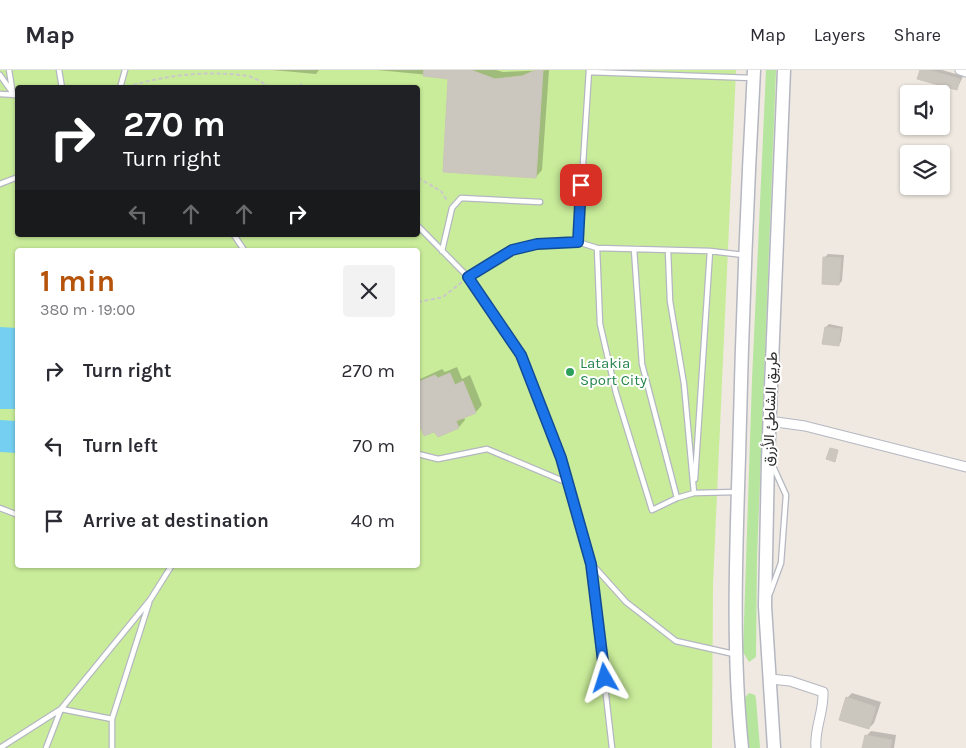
<!DOCTYPE html>
<html lang="en">
<head>
<meta charset="utf-8">
<style>
  :root { --surface:#fff; --page:#f2f2f3; --text:#2b2b33; --muted:#7c7c81; --line:#e1e1e2; --accent:#b45309 }
  body { margin:0; font-family:Karla,Vazirmatn,sans-serif; background:var(--page); color:var(--text); height:100vh; display:flex; flex-direction:column; font-size:19px; white-space:nowrap }
  * { box-sizing:border-box; margin:0 }
  p { font-size:16px; color:var(--muted) }
  .icon { flex:none; width:28px; height:28px; fill:none; stroke:currentColor; stroke-width:2; stroke-linecap:round; stroke-linejoin:round }
  .map { position:relative; flex:1; overflow:hidden }
  .sheet { position:absolute; left:15px; top:178px; width:405px; height:320px; display:flex; flex-direction:column; background:var(--surface); border-radius:5px; box-shadow:0 1px 4px #0004 }
  .sheet>* { flex:none }
  .hud { position:absolute; left:15px; top:15px; width:405px; height:152px; border-radius:5px; box-shadow:0 1px 4px #0004; background:#202124; color:#fff; overflow:hidden }
  .buttons { position:absolute; left:900px; top:15px; display:grid; gap:10px }
  .buttons a { display:grid; place-items:center; width:50px; height:50px; border-radius:5px; background:var(--surface); box-shadow:0 1px 4px #0004; font-size:25px }
  .pin { position:absolute; display:grid; place-items:center; width:42px; height:42px; color:#fff; margin:-21px; border-radius:10px; box-shadow:0 2px 8px #0006 }
  .me { position:absolute; width:55px; margin:-28px; rotate:354deg; stroke-linejoin:round; filter:drop-shadow(0 0 4px #0008) }
  .turn { display:flex; align-items:center; gap:18px; height:105px; padding:0 25px; font-size:22px }
  .turn .icon { width:65px; height:65px; stroke-width:2.5 }
  .turn b { display:block; font-size:35px; line-height:42px }
  .lanes { display:flex; align-items:center; height:48px; padding:0 25px; background:#0003; justify-content:center; gap:25px; direction:ltr }
  .lanes .off { opacity:.35 }
  .round { display:grid; place-items:center; flex:none; width:52px; height:52px; border-radius:5px; background:var(--page) }
  .summary { display:flex; align-items:center; justify-content:space-between; height:85px; padding:0 25px }
  h1 { font-size:30px; font-weight:700; line-height:38px; color:var(--accent) }
  ul { padding:0; list-style:none }
  li { display:flex; align-items:center; gap:15px; height:75px; padding:0 25px }
  li div { flex:1 }
  li b { display:block; font-size:19px }
  li em { font-style:normal }
  header { display:flex; align-items:center; gap:30px; box-sizing:border-box; height:70px; padding:0 25px; background:var(--surface); border-bottom:1px solid var(--line) }
  header strong { font-size:24px }
  nav { display:flex; gap:28px; margin-inline-start:auto; font-size:18px }
  .map>svg:first-child { display:block }
</style>
</head>
<body>
<header>
<strong>Map</strong>
<nav><a>Map</a><a>Layers</a><a>Share</a></nav>
</header>
<div class="map">
<svg width="966" height="678" viewBox="0 0 966 678">
  <rect width="100%" height="100%" fill="#efe9e1"/>
  <!-- green -->
  <path fill="#b6e59e" d="M766 0H776L757 488 756 587 749 592 743 582 752 310Z
    M749 623 755 625 756 629 760 678H749L744 629Z"/>
  <!-- pitch -->
  <path fill="#c9ec9a" fill-rule="evenodd" d="M0 0H736L713 514 712 678H0ZM18 18H418V165H18ZM18 180H418V495H18Z"/>
  <!-- water -->
  <path fill="#75cff0" d="M0 257 17 258V339H0Z
    M0 350 17 351V383L0 382Z"/>
  <!-- shadow -->
  <path fill="#0003" d="M272 0H319L316 4Z
    M377 0H496L503 2 549 0 542 100 536 107 450 7Z
    M921 0H942L963 6 957 19Z
    M828 184 844 185 842 211 839 214 825 187Z
    M829 254 843 257 841 272 838 275 826 257Z
    M457 297 462 309 470 305 482 335 476 342 464 347 465 350 459 357 439 366 434 360 421 355 418 356V310L442 299 445 302Z
    M852 623 881 632 874 653 869 658 847 628Z
    M871 661 896 665 894 678H864L866 666Z"/>
  <!-- building -->
  <path fill="#cbc7bf" stroke="#cbc5ba" d="M424 0H471L495 9 522 6 536 0H543L536 108 443 102 448 9 423 6Z
    M920 0H929L960 9 957 20 917 9Z
    M823 187 841 188 839 215 822 214Z
    M825 257 841 259 839 276 822 274Z
    M450 303 455 315 463 311 476 343 456 351 459 358 438 367 434 362 424 366 420 356 418 357V312L435 305 438 308Z
    M830 378 838 380 835 392 826 389Z
    M846 627 876 637 869 659 839 650Z
    M865 665 892 670 890 678H862Z"/>
  <g fill="none" stroke-linecap="round" stroke-linejoin="round">
    <defs>
      <path id="lane" d="M9 0 13 25
        M59 0 62 18
        M589 0 578 172 597 178 634 179
        M589 2 752 8
        M0 5 12 22
        M120 18 125 0
        M0 24 18 25
        M0 114 18 107
        M418 156 468 207 521 285 561 388 591 493 612 678
        M234 165 244 180
        M597 178 600 254 616 323 652 440 677 428
        M668 180 670 231 684 314 694 423
        M442 181 452 138 461 128 540 132
        M468 207 512 180 537 174 578 172
        M418 384 438 389 487 379 568 413
        M695 409 710 181
        M736 422 694 423 677 428 642 294 634 179 710 181 744 185
        M0 438 18 445
        M591 493 626 532 676 571 734 584
        M770 523 781 493 786 425 772 394
        M0 678 61 639 150 530 172 495
        M46 678 61 639 112 649
        M112 678V649L149 533"/>
      <path id="street" d="M960 0 966 2
        M769 351 805 356 966 397
        M770 609 790 611 823 622C824 642 814 659 816 678"/>
      <path id="secondary" d="M742 678C732 581 736 484 739 386 742 257 747 129 754 0
        M774 678 765 536 768 390 784 0"/>
    </defs>
    <!-- lane casing -->
    <use href="#lane" stroke="#b4b7c1" stroke-width="7"/>
    <!-- street casing -->
    <use href="#street" stroke="#b4b7c1" stroke-width="11"/>
    <!-- secondary casing -->
    <use href="#secondary" stroke="#b4b7c1" stroke-width="15"/>
    <!-- path -->
    <path stroke="#c9c9c9" stroke-width="2" stroke-dasharray="4 2.5" stroke-linecap="butt" d="M300 14 305 18
      M127 17C165 5 208 0 248 6 256 8 264 14 272 18
      M15 33 18 42
      M418 108 441 121 448 132
      M418 232 443 227 462 212"/>
    <!-- lane -->
    <use href="#lane" stroke="#fff" stroke-width="4.5"/>
    <!-- street -->
    <use href="#street" stroke="#fff" stroke-width="9"/>
    <!-- secondary -->
    <use href="#secondary" stroke="#fff" stroke-width="12"/>
  </g>
  <g fill="none" stroke-linecap="round" stroke-linejoin="round">
    <defs>
      <path id="route" d="M581 115 578 172 537 174 512 180 468 207 521 285 561 388 591 494 605 608"/>
    </defs>
    <!-- route casing -->
    <use href="#route" stroke="#114b97" stroke-width="12"/>
    <!-- route -->
    <use href="#route" stroke="#1a73e8" stroke-width="9"/>
  </g>
  <!-- markers -->
  <circle fill="#2e9e5b" stroke="#fff" stroke-width="2" cx="570" cy="302" r="5"/>
  <g text-anchor="middle" stroke-width="4" stroke-linejoin="round" paint-order="stroke">
    <!-- leisure labels -->
    <g font-size="15" fill="#27864d" stroke="#fff" text-anchor="start">
      <text x="580" y="298">Latakia<tspan x="580" dy="17">Sport City</tspan></text>
    </g>
    <!-- street labels -->
    <g font-size="15" fill="#2e2e2e" stroke="#fff">
      <text transform="translate(770 339) rotate(-88)" y="5">طريق الشاطئ الأزرق</text>
    </g>
  </g>
</svg>
<div class="buttons">
<a><svg class="icon" aria-label="sound" viewBox="0 0 24 24"><path d="M4 9h4l5-4v14l-5-4H4zM17 9q2 3 0 6"/></svg></a>
<a><svg class="icon" aria-label="layers" viewBox="0 0 24 24"><path d="M12 4l9 5-9 5-9-5zM3 14l9 5 9-5"/></svg></a>
</div>
<div class="pin" style="left:581px;top:115px;background:#d93025"><svg class="icon" aria-label="arrive" viewBox="0 0 24 24"><path d="M6 21V4h12l-3 4 3 4H6"/></svg></div>
<svg class="me" style="left:605px;top:608px" viewBox="-20 -20 40 40"><path d="M0-17L14 15 0 8-14 15z" fill="#1a73e8" stroke="#fff" stroke-width="4"/></svg>
<div class="hud">
<div class="turn"><svg class="icon" aria-label="right" viewBox="0 0 24 24"><path d="M7 20v-9h11M14 6l5 5-5 5"/></svg><div><b>270 m</b>Turn right</div></div>
<div class="lanes"><svg class="icon off" aria-label="left" viewBox="0 0 24 24"><path d="M17 20v-9H6M10 6l-5 5 5 5"/></svg><svg class="icon off" aria-label="ahead" viewBox="0 0 24 24"><path d="M12 20V5M6 11l6-6 6 6"/></svg><svg class="icon off" aria-label="ahead" viewBox="0 0 24 24"><path d="M12 20V5M6 11l6-6 6 6"/></svg><svg class="icon" aria-label="right" viewBox="0 0 24 24"><path d="M7 20v-9h11M14 6l5 5-5 5"/></svg></div>
</div>
<section class="sheet">
<div class="summary"><div><h1>1 min</h1><p>380 m · 19:00</p></div><a class="round"><svg class="icon" aria-label="close" viewBox="0 0 24 24"><path d="M6 6l12 12M18 6L6 18"/></svg></a></div>
<ul>
<li><svg class="icon" aria-label="right" viewBox="0 0 24 24"><path d="M7 20v-9h11M14 6l5 5-5 5"/></svg><div><b>Turn right</b></div><em>270 m</em></li>
<li><svg class="icon" aria-label="left" viewBox="0 0 24 24"><path d="M17 20v-9H6M10 6l-5 5 5 5"/></svg><div><b>Turn left</b></div><em>70 m</em></li>
<li><svg class="icon" aria-label="arrive" viewBox="0 0 24 24"><path d="M6 21V4h12l-3 4 3 4H6"/></svg><div><b>Arrive at destination</b></div><em>40 m</em></li>
</ul>
</section>
</div>
</body>
</html>
